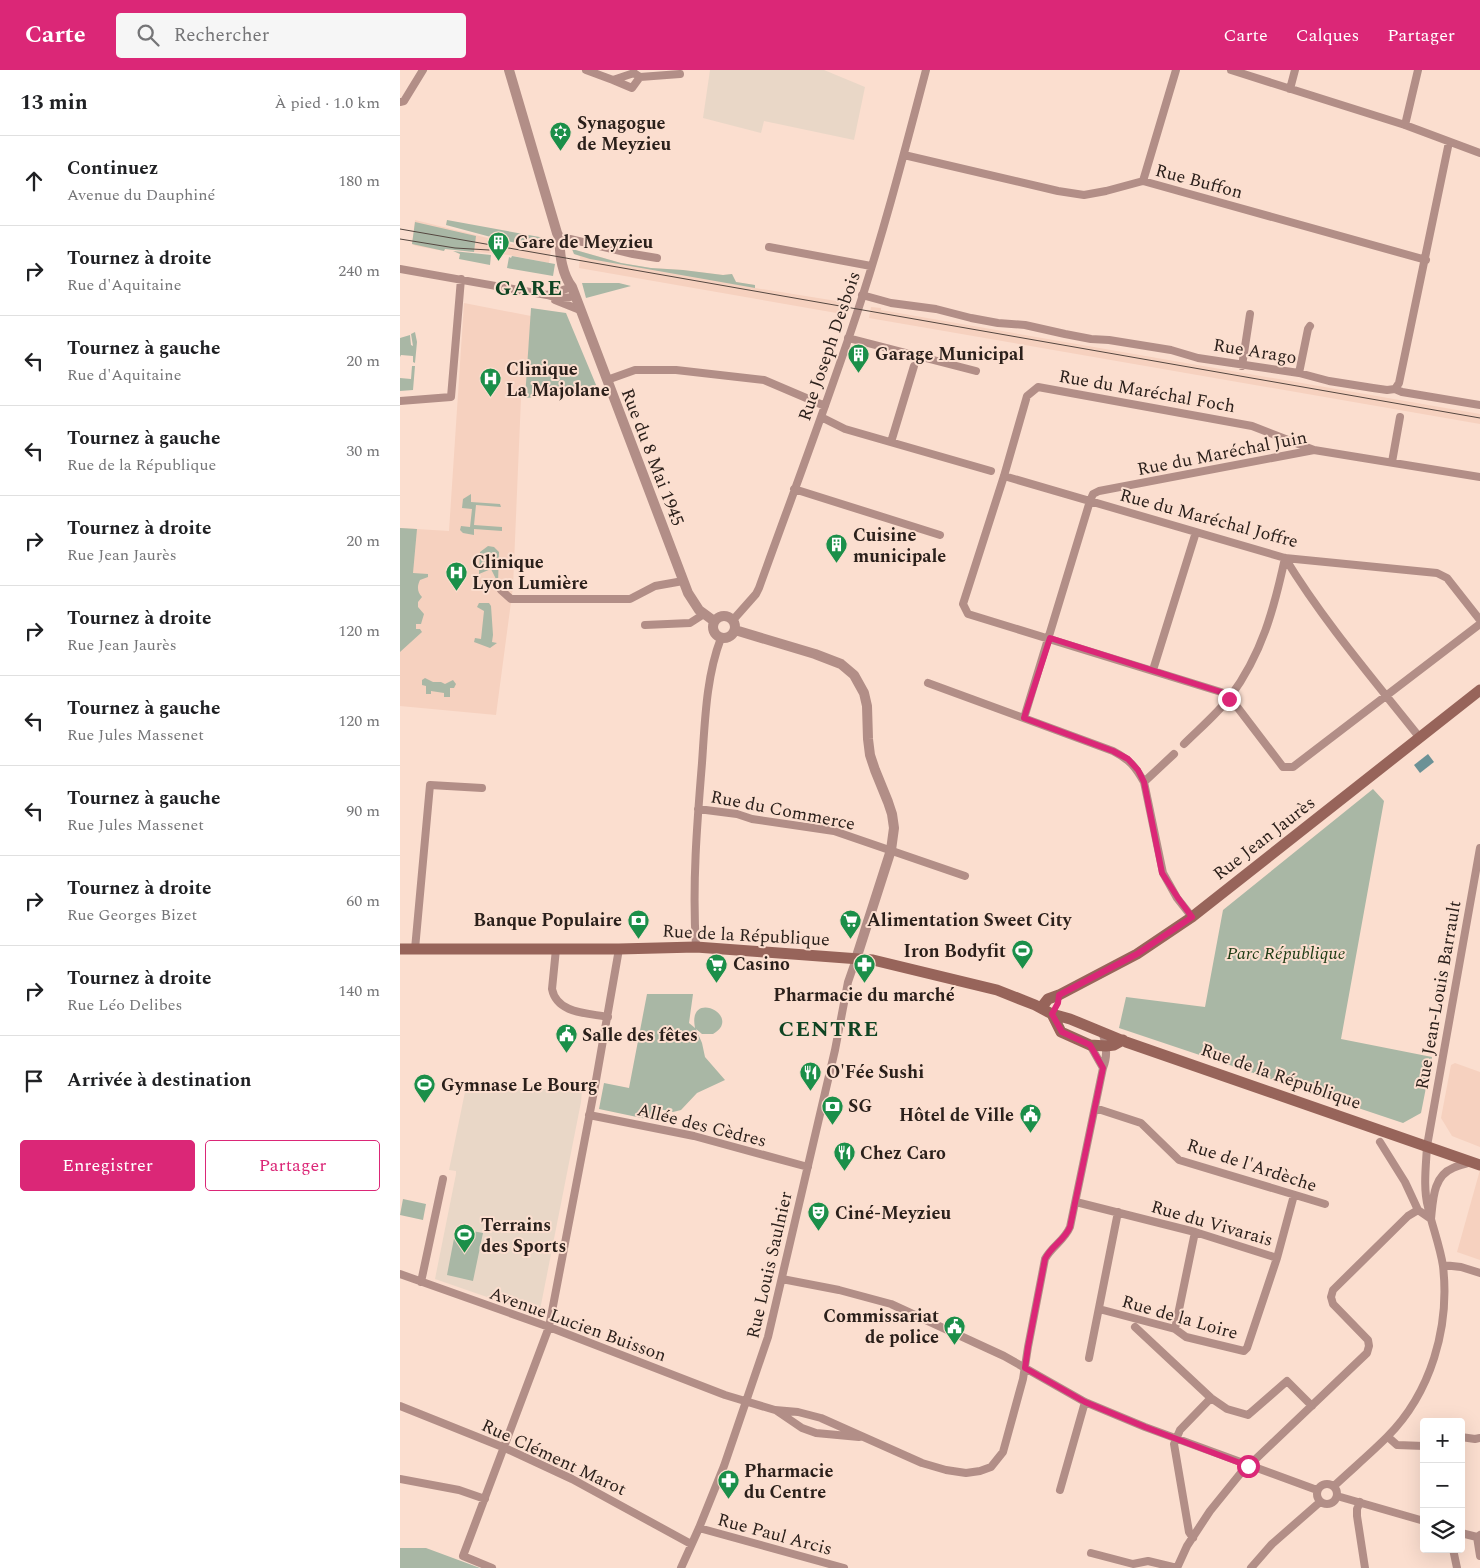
<!DOCTYPE html>
<html lang="fr">
<meta charset="utf-8">
<style>
body{margin:0;font-family:Spectral,serif;background:#f6f6f6;color:#202124}
.controls{position:absolute;right:15px;bottom:15px;display:grid;overflow:hidden;border-radius:5px;box-shadow:0 5px 20px #0002}
.controls button{width:45px;height:45px;display:grid;place-items:center;padding:0;border:0;border-bottom:1px solid #e0e0e0;background:#fff;color:#202124;font:25px sans-serif}
.stop{position:absolute;width:15px;height:15px;margin:-11px;border:4px solid #db2777;border-radius:50%;background:#fff}
.stop.end{background:#db2777;border-color:#fff;box-shadow:0 1px 5px #0008}
.list{margin:0;padding:0;list-style:none}
h2{display:flex;justify-content:space-between;align-items:center;height:65px;margin:0;padding:0 20px;font-size:21px}
h2 small{font-size:16px;font-weight:400;color:#757577}
.list li{display:grid;grid-template-columns:32px 1fr auto;gap:15px;align-items:center;box-sizing:border-box;height:90px;padding:0 20px;border-top:1px solid #e0e0e0}
.list b{display:block;font-size:19px;white-space:nowrap}
.list p{margin:0;font-size:16px;white-space:nowrap;color:#757577}
.list em{font-size:16px;font-style:normal;color:#757577}
.actions{display:flex;gap:10px;padding:15px 20px}
.actions a{flex:1;padding:11px 0;border:1px solid #db2777;border-radius:5px;text-align:center;font-size:18px;color:#db2777}
.actions .main{background:#db2777;color:#fff}
.icon{flex:none;width:28px;height:28px;fill:none;stroke:currentColor;stroke-width:2;stroke-linecap:round;stroke-linejoin:round}
.map{position:relative;flex:none;width:1080px;height:1498px;overflow:hidden}
header{display:flex;align-items:center;gap:30px;box-sizing:border-box;height:70px;padding:0 25px;background:#db2777;color:#fff}
header strong{font-size:24px}
nav{display:flex;gap:28px;margin-inline-start:auto;font-size:18px}
.search{width:350px;height:45px;background:#f6f6f6;display:flex;align-items:center;gap:12px;box-sizing:border-box;padding:0 18px;border-radius:5px;color:#757577;font-size:19px}
main{display:flex}
aside{flex:1;background:#fff}
.map>svg:first-child{display:block}
</style>
<header>
<strong>Carte</strong>
<div class="search"><svg class="icon" aria-label="search" viewBox="0 0 24 24"><circle cx="10" cy="10" r="6"/><path d="M15 15l6 6"/></svg>Rechercher</div>
<nav><a>Carte</a><a>Calques</a><a>Partager</a></nav>
</header>
<main>
<aside>
<h2>13 min<small>À pied · 1.0 km</small></h2>
<ul class="list">
<li><svg class="icon" aria-label="ahead" viewBox="0 0 24 24"><path d="M12 20V5M6 11l6-6 6 6"/></svg><div><b>Continuez</b><p>Avenue du Dauphiné</p></div><em>180 m</em></li>
<li><svg class="icon" aria-label="right" viewBox="0 0 24 24"><path d="M7 20v-9h11M14 6l5 5-5 5"/></svg><div><b>Tournez à droite</b><p>Rue d'Aquitaine</p></div><em>240 m</em></li>
<li><svg class="icon" aria-label="left" viewBox="0 0 24 24"><path d="M17 20v-9H6M10 6l-5 5 5 5"/></svg><div><b>Tournez à gauche</b><p>Rue d'Aquitaine</p></div><em>20 m</em></li>
<li><svg class="icon" aria-label="left" viewBox="0 0 24 24"><path d="M17 20v-9H6M10 6l-5 5 5 5"/></svg><div><b>Tournez à gauche</b><p>Rue de la République</p></div><em>30 m</em></li>
<li><svg class="icon" aria-label="right" viewBox="0 0 24 24"><path d="M7 20v-9h11M14 6l5 5-5 5"/></svg><div><b>Tournez à droite</b><p>Rue Jean Jaurès</p></div><em>20 m</em></li>
<li><svg class="icon" aria-label="right" viewBox="0 0 24 24"><path d="M7 20v-9h11M14 6l5 5-5 5"/></svg><div><b>Tournez à droite</b><p>Rue Jean Jaurès</p></div><em>120 m</em></li>
<li><svg class="icon" aria-label="left" viewBox="0 0 24 24"><path d="M17 20v-9H6M10 6l-5 5 5 5"/></svg><div><b>Tournez à gauche</b><p>Rue Jules Massenet</p></div><em>120 m</em></li>
<li><svg class="icon" aria-label="left" viewBox="0 0 24 24"><path d="M17 20v-9H6M10 6l-5 5 5 5"/></svg><div><b>Tournez à gauche</b><p>Rue Jules Massenet</p></div><em>90 m</em></li>
<li><svg class="icon" aria-label="right" viewBox="0 0 24 24"><path d="M7 20v-9h11M14 6l5 5-5 5"/></svg><div><b>Tournez à droite</b><p>Rue Georges Bizet</p></div><em>60 m</em></li>
<li><svg class="icon" aria-label="right" viewBox="0 0 24 24"><path d="M7 20v-9h11M14 6l5 5-5 5"/></svg><div><b>Tournez à droite</b><p>Rue Léo Delibes</p></div><em>140 m</em></li>
<li><svg class="icon" aria-label="arrive" viewBox="0 0 24 24"><path d="M6 21V4h12l-3 4 3 4H6"/></svg><div><b>Arrivée à destination</b></div></li>
</ul>
<div class="actions"><a class="main">Enregistrer</a><a>Partager</a></div>
</aside>
<div class="map">
<svg width="1080" height="1498" viewBox="0 0 1080 1498">
<rect width="100%" height="100%" fill="#fbdecf"/>
<path fill="#f6d1bf" d="M15,150L124,177L151,180L149,193L109,185L45,179L44,181L16,176L12,174Z
M172,179L221,193L251,198L283,200L323,205L332,204L336,212L355,215V218L449,233L448,245L179,198L180,186L174,184Z
M64,233L131,246L125,328H121L113,517L96,645L0,636V458L49,461Z
M471,237L481,238V240L1080,344V354L469,248Z
M1055,993L1080,1002V1077L1052,1066L1041,1048L1051,995Z
M1080,1100V1190L1057,1182Z"/>
<path fill="#e9d7c7" d="M310,0H424L465,17L454,70L364,51L361,63L303,48Z
M66,1017L182,1020L181,1032L139,1245L35,1209L56,1104V1101L49,1100Z"/>
<path fill="#a9b7a5" d="M47,150L145,168L150,172L151,180L102,170L46,155Z
M15,152L76,166L74,182L45,179L44,181L12,174Z
M172,179L221,193L251,198L283,200L323,205L332,204L336,212L355,215V218L190,189L174,184Z
M53,181L91,185L90,195L59,189L60,184Z
M112,186L155,194L153,206L107,198L109,187L111,188Z
M182,213H219L231,216L186,228Z
M131,238L166,243L199,322L125,328Z
M15,262L17,272L15,293L13,292V286L1,285L0,287V268L10,265L11,275L13,276L11,264Z
M12,296H15L13,320L0,321V308L11,309Z
M71,424V432L100,434L101,437L76,435L74,455L102,457V461L74,459V465L63,463L60,460L61,456L70,457L72,439L62,438L63,429Z
M0,458L17,459L13,503L28,504V507L20,510C17,516 17,522 22,527L18,532V537L24,544L21,554H16V559H20L22,562L0,582Z
M88,476L94,477L99,482L98,513L91,499L79,504L80,482Z
M79,533H89L91,536L93,565L92,572L97,573L90,578L74,572L75,568L81,569L84,541L77,537Z
M25,608L33,612H41L45,614L53,610L56,614L54,618H50V627H44V623L31,621V624H26V616L22,615V610Z
M973,719L984,731L941,969L1032,987L1021,1043L1003,1053L719,958L726,927L805,937L823,840Z
M247,924H293L289,953L295,958C287,918 344,946 313,964H302L296,959L302,973L305,987L325,1010L297,1023L281,1040L273,1042L255,1038L257,1047L256,1051L199,1039L204,1013L229,1018Z
M3,1129L26,1134L23,1150L0,1145Z
M56,1158L83,1163L73,1211L47,1205Z
M0,1478H26L80,1498H0Z"/>
<path fill="#6b9196" d="M1028,684L1034,692L1020,703L1014,695Z"/>
<g fill="none" stroke-linecap="round" stroke-linejoin="round">
<path stroke="#b28e87" stroke-width="8" d="M186,0L213,10L234,3L240,7L280,4
M831,0L1005,55L1080,83
M213,10L232,18L240,7
M890,19L895,0
M0,32L4,31L23,0
M1005,55L1018,0
M504,85L658,121L684,125L706,121L743,111L1026,190
M743,111L776,0
M160,170L170,169L233,184L257,188
M369,177L471,196
M0,199L147,225C158,228 164,229 175,226
M147,225L172,217
M462,225L491,233L536,239L571,248L598,253L625,255L665,264L691,269L709,270L771,280L798,288L899,303L929,311L973,318L987,320L995,319L999,313L1049,72
M155,230L180,240
M448,268L576,301
M842,296L850,244
M899,303L908,259L910,256
M207,310L235,300H276L364,310L425,336
M995,319L1002,322L1080,335
M0,331L51,327L61,209
M421,347L445,359L591,401
M491,372L514,296
M914,380L852,356L638,317L627,326L604,406L563,534L568,544L821,622L838,638L883,697H893L1080,554
M992,392L1000,347
M604,406L885,488L1037,503L1047,508L1080,550
M394,419L540,465
M885,488C924,552 974,610 1020,668
M101,520L111,529H230L255,516L283,511
M333,550L356,524L359,518C390,432 422,347 451,261C480,176 503,88 526,0
M245,555L290,553L304,544
M753,600L796,462
M528,613L713,681C730,690 735,696 744,712L763,803L777,828L792,847
M624,648L690,431L693,424L699,421L914,380L1080,407
M784,674C799,659 817,644 830,627C862,584 874,539 885,488
M744,712L774,684
M298,739L337,744L352,749L434,761L565,806
M296,877C292,815 297,754 302,693C305,651 306,607 321,568
M15,879L30,715L82,718
M156,879L152,919C157,944 188,943 208,947
M690,975L703,998
M695,1038L741,1053L779,1090L925,1134
M189,1045L294,1066L408,1097
M980,1072L1005,1112L1018,1140L1031,1149C1033,1130 1033,1106 1053,1098C1059,1095 1066,1094 1072,1092
M676,1132L795,1162L877,1188L894,1125
M1043,1195L1061,1197L1080,1203
M0,1204L149,1257L325,1325L375,1340L398,1342L421,1348L522,1393L546,1400L566,1403L580,1401L591,1397L603,1382L623,1309L628,1277L645,1189C652,1176 664,1171 670,1157L703,998C708,986 707,975 702,962
M382,1209L439,1220L491,1234L604,1286L685,1332L745,1357L917,1420
M21,1212L43,1109
M699,1239L775,1259L786,1267L844,1281L847,1278L877,1188
M735,1257L811,1328L827,1339L848,1345L887,1311L912,1336
M775,1259L795,1162
M689,1288L718,1142
M0,1336L105,1378L172,1409L291,1474
M377,1341L402,1358L416,1363L459,1367
M988,1367L997,1375L1024,1376
M1061,1367L1075,1369L1080,1368
M0,1409L59,1420L85,1429
M917 1424a10 10 0 1 1 20 0a10 10 0 1 1-20 0Z
M934,1416C951,1400 970,1384 987,1367C1031,1323 1050,1257 1043,1196C1040,1176 1032,1156 1028,1137C1023,1118 1026,1096 1027,1076L1080,778
M660,1420L685,1332
M937,1426L1024,1451
M960,1432L957,1439V1446L965,1498
M299,1458L444,1498
M1061,1463L1077,1467L1080,1465
M1077,1467L1080,1486
M793,1468L789,1462L774,1374L780,1360L811,1328
M1053,1479L1057,1498
M691,1483L733,1494L748,1491L777,1498
M92,1498L63,1486L149,1257L195,1016L219,879
M281,1498L299,1458L324,1396L368,1267L435,980L448,912L456,889
M777,1498L787,1476L810,1441L840,1404L967,1283L969,1276L968,1270L933,1234L931,1227L933,1220L1008,1146L1018,1140
M851,1498L872,1474L920,1432"/>
<path stroke="#b28e87" stroke-width="10" d="M109,0L157,163L163,175
M160,170C159,185 163,206 172,217L288,523L299,540L314,551
M313 557a11 11 0 1 1 22 0a11 11 0 1 1-22 0Z
M335,560L415,584L441,594L454,605L464,623L467,636L468,669L470,685L475,700L488,732L492,744L494,758L491,780L456,889"/>
<path stroke="#97645a" stroke-width="11" d="M0,879H219L296,877L473,890L597,920L635,935L652,944L670,949L726,972L1080,1095
M641,938L648,929L659,925L737,884L792,847L1080,620
M652,944L661,962L690,975L706,976L714,975L723,970"/>
<path stroke="#554740" stroke-width="1" d="M0,159L1080,348
M0,169L55,178L89,180"/>
</g>
<g fill="none" stroke-linecap="round" stroke-linejoin="round">
<path stroke="#db2777" stroke-width="6" d="M829,629L821,622L650,568L624,648L713,681L728,689L738,700L744,712L762,803L778,828L792,847L737,884L659,925L658,933L652,944L662,962L690,975L703,998L670,1157C664,1171 652,1175 645,1189L628,1277L625,1298L685,1332L745,1357L848,1396"/>
</g>
<defs>
<symbol id="synagogue-pin" viewBox="-11 -11 22 30"><path d="M0 17L-7.5 6A9.5 9.5 0 1 1 7.5 6Z" fill="#1b8f49" stroke="#fbdecf"/><path d="M0-6.5L5.6 3.2H-5.6ZM0 6.5L5.6-3.2H-5.6Z" fill="#fff"/></symbol>
<symbol id="building-pin" viewBox="-11 -11 22 30"><path d="M0 17L-7.5 6A9.5 9.5 0 1 1 7.5 6Z" fill="#1b8f49" stroke="#fbdecf"/><path d="M-4-6H4V6H1V3H-1V6H-4ZM-2.5-4.3h1.7v1.8h-1.7ZM.8-4.3h1.7v1.8H.8ZM-2.5-1h1.7V.8h-1.7ZM.8-1h1.7V.8H.8Z" fill="#fff"/></symbol>
<symbol id="hospital-pin" viewBox="-11 -11 22 30"><path d="M0 17L-7.5 6A9.5 9.5 0 1 1 7.5 6Z" fill="#1b8f49" stroke="#fbdecf"/><path d="M-5-5h3v3.5h4V-5h3V5h-3V1.5h-4V5h-3Z" fill="#fff"/></symbol>
<symbol id="bank-pin" viewBox="-11 -11 22 30"><path d="M0 17L-7.5 6A9.5 9.5 0 1 1 7.5 6Z" fill="#1b8f49" stroke="#fbdecf"/><path d="M-6-4H6V4H-6ZM0-2.3a2.3 2.3 0 1 0 0 4.6a2.3 2.3 0 1 0 0-4.6Z" fill="#fff"/></symbol>
<symbol id="supermarket-pin" viewBox="-11 -11 22 30"><path d="M0 17L-7.5 6A9.5 9.5 0 1 1 7.5 6Z" fill="#1b8f49" stroke="#fbdecf"/><path d="M-6-5.5h2.5l.6 2H6L4.5 2H-2.5L-4.4-4H-6ZM-1.5 3.2a1.3 1.3 0 1 0 .1 0ZM3 3.2a1.3 1.3 0 1 0 .1 0Z" fill="#fff"/></symbol>
<symbol id="stadium-pin" viewBox="-11 -11 22 30"><path d="M0 17L-7.5 6A9.5 9.5 0 1 1 7.5 6Z" fill="#1b8f49" stroke="#fbdecf"/><path d="M0-5a6.5 5 0 1 0 0 10a6.5 5 0 1 0 0-10ZM-3.5-1.8h7v3.6h-7Z" fill="#fff"/></symbol>
<symbol id="pharmacy-pin" viewBox="-11 -11 22 30"><path d="M0 17L-7.5 6A9.5 9.5 0 1 1 7.5 6Z" fill="#1b8f49" stroke="#fbdecf"/><path d="M-2-6h4v4h4v4h-4v4h-4v-4h-4v-4h4Z" fill="#fff"/></symbol>
<symbol id="civic-pin" viewBox="-11 -11 22 30"><path d="M0 17L-7.5 6A9.5 9.5 0 1 1 7.5 6Z" fill="#1b8f49" stroke="#fbdecf"/><path d="M-.6-6.5H3V-4.5H.6V-3L4-1V1h2V6H-6V1h2V-1L-.6-3ZM-1.2 2.5V6h2.4V2.5Z" fill="#fff"/></symbol>
<symbol id="restaurant-pin" viewBox="-11 -11 22 30"><path d="M0 17L-7.5 6A9.5 9.5 0 1 1 7.5 6Z" fill="#1b8f49" stroke="#fbdecf"/><path d="M-5-6h1v4h1v-4h1v4h1v-4h1v5L-1.5 .5V6h-2V.5L-5-1ZM5-6V6H3V1.5H1.5Q1.5-4 5-6Z" fill="#fff"/></symbol>
<symbol id="theatre-pin" viewBox="-11 -11 22 30"><path d="M0 17L-7.5 6A9.5 9.5 0 1 1 7.5 6Z" fill="#1b8f49" stroke="#fbdecf"/><path d="M-5-5.5Q0-4 5-5.5V0Q5 5 0 6Q-5 5-5 0ZM-3.3-2.5H-1v1.5H-3.3ZM1-2.5H3.3v1.5H1ZM-2.8 1Q0 5.5 2.8 1Z" fill="#fff"/></symbol>
</defs>
<g fill-rule="evenodd">
<use href="#synagogue-pin" x="148" y="50" width="25" height="34"/>
<use href="#building-pin" x="86" y="160" width="25" height="34"/>
<use href="#building-pin" x="446" y="272" width="25" height="34"/>
<use href="#hospital-pin" x="78" y="296" width="25" height="34"/>
<use href="#building-pin" x="424" y="462" width="25" height="34"/>
<use href="#hospital-pin" x="44" y="490" width="25" height="34"/>
<use href="#bank-pin" x="226" y="838" width="25" height="34"/>
<use href="#supermarket-pin" x="438" y="838" width="25" height="34"/>
<use href="#stadium-pin" x="610" y="868" width="25" height="34"/>
<use href="#supermarket-pin" x="304" y="882" width="25" height="34"/>
<use href="#pharmacy-pin" x="452" y="882" width="25" height="34"/>
<use href="#civic-pin" x="154" y="952" width="25" height="34"/>
<use href="#restaurant-pin" x="398" y="990" width="25" height="34"/>
<use href="#stadium-pin" x="12" y="1002" width="25" height="34"/>
<use href="#bank-pin" x="420" y="1024" width="25" height="34"/>
<use href="#civic-pin" x="618" y="1032" width="25" height="34"/>
<use href="#restaurant-pin" x="432" y="1070" width="25" height="34"/>
<use href="#theatre-pin" x="406" y="1130" width="25" height="34"/>
<use href="#stadium-pin" x="52" y="1152" width="25" height="34"/>
<use href="#civic-pin" x="542" y="1244" width="25" height="34"/>
<use href="#pharmacy-pin" x="316" y="1398" width="25" height="34"/>
</g>
<g text-anchor="middle" stroke-width="4" stroke-linejoin="round" paint-order="stroke">
<g font-size="18" font-weight="bold" fill="#2b201b" stroke="#fbdecf" text-anchor="start">
<text x="177" y="59">Synagogue<tspan x="177" dy="21">de Meyzieu</tspan></text>
<text x="115" y="178">Gare de Meyzieu</text>
<text x="475" y="290">Garage Municipal</text>
<text x="106" y="305">Clinique<tspan x="106" dy="21">La Majolane</tspan></text>
<text x="453" y="471">Cuisine<tspan x="453" dy="21">municipale</tspan></text>
<text x="72" y="498">Clinique<tspan x="72" dy="21">Lyon Lumière</tspan></text>
<text x="222" y="856" text-anchor="end">Banque Populaire</text>
<text x="467" y="856">Alimentation Sweet City</text>
<text x="606" y="887" text-anchor="end">Iron Bodyfit</text>
<text x="333" y="900">Casino</text>
<text x="464" y="931" text-anchor="middle">Pharmacie du marché</text>
<text x="182" y="971">Salle des fêtes</text>
<text x="426" y="1008">O'Fée Sushi</text>
<text x="41" y="1021">Gymnase Le Bourg</text>
<text x="448" y="1042">SG</text>
<text x="614" y="1051" text-anchor="end">Hôtel de Ville</text>
<text x="460" y="1089">Chez Caro</text>
<text x="435" y="1149">Ciné-Meyzieu</text>
<text x="81" y="1161">Terrains<tspan x="81" dy="21">des Sports</tspan></text>
<text x="539" y="1252" text-anchor="end">Commissariat<tspan x="539" dy="21">de police</tspan></text>
<text x="344" y="1407">Pharmacie<tspan x="344" dy="21">du Centre</tspan></text>
</g>
<g font-size="18" fill="#2b201b" stroke="#fbdecf">
<text transform="translate(799 111) rotate(15)" y="6">Rue Buffon</text>
<text transform="translate(429 276) rotate(-71)" y="6">Rue Joseph Desbois</text>
<text transform="translate(855 281) rotate(9)" y="6">Rue Arago</text>
<text transform="translate(747 321) rotate(10)" y="6">Rue du Maréchal Foch</text>
<text transform="translate(822 383) rotate(-11)" y="6">Rue du Maréchal Juin</text>
<text transform="translate(253 387) rotate(69)" y="6">Rue du 8 Mai 1945</text>
<text transform="translate(809 448) rotate(15)" y="6">Rue du Maréchal Joffre</text>
<text transform="translate(383 740) rotate(11)" y="6">Rue du Commerce</text>
<text transform="translate(864 768) rotate(-38)" y="6">Rue Jean Jaurès</text>
<text transform="translate(346 865) rotate(3)" y="6">Rue de la République</text>
<text transform="translate(1038 925) rotate(-80)" y="6">Rue Jean-Louis Barrault</text>
<text transform="translate(881 1006) rotate(19)" y="6">Rue de la République</text>
<text transform="translate(302 1055) rotate(14)" y="6">Allée des Cèdres</text>
<text transform="translate(852 1095) rotate(18)" y="6">Rue de l'Ardèche</text>
<text transform="translate(812 1153) rotate(16)" y="6">Rue du Vivarais</text>
<text transform="translate(369 1195) rotate(-77)" y="6">Rue Louis Saulnier</text>
<text transform="translate(780 1247) rotate(16)" y="6">Rue de la Loire</text>
<text transform="translate(178 1254) rotate(20)" y="6">Avenue Lucien Buisson</text>
<text transform="translate(154 1387) rotate(25)" y="6">Rue Clément Marot</text>
<text transform="translate(375 1464) rotate(15)" y="6">Rue Paul Arcis</text>
</g>
<g font-size="18" font-style="italic" fill="#1e3b14" stroke="#fbdecf">
<text x="886" y="889">Parc République</text>
</g>
<g font-size="22" font-weight="bold" letter-spacing="1" fill="#0f4422" stroke="#fbdecf">
<text x="129" y="225">GARE</text>
<text x="429" y="966">CENTRE</text>
</g>
</g>
</svg>
<div class="controls">
<button>+</button>
<button>−</button>
<button><svg class="icon" aria-label="layers" viewBox="0 0 24 24"><path d="M12 4l9 5-9 5-9-5zM3 14l9 5 9-5"/></svg></button>
</div>
<div class="stop" style="left:848px;top:1396px"></div>
<div class="stop end" style="left:829px;top:629px"></div>
</div>
</main>
